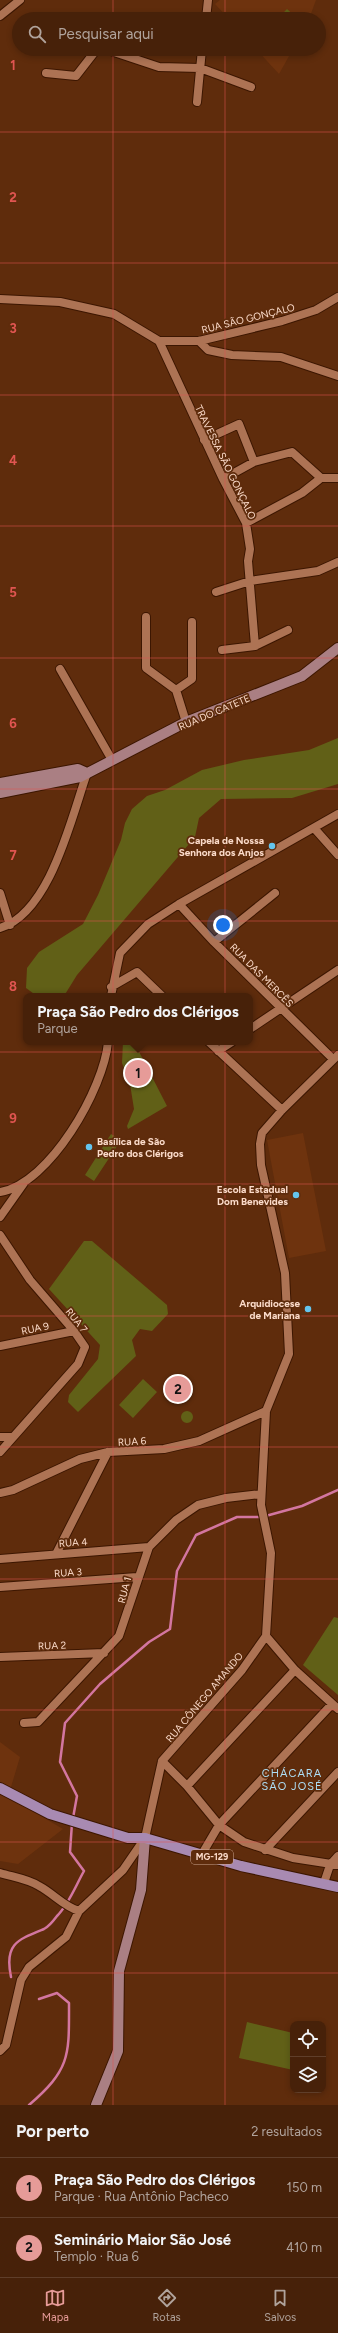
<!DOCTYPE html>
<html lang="pt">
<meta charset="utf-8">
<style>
body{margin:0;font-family:Figtree,sans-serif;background:#4e2912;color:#f1f3f6}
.controls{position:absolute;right:12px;bottom:12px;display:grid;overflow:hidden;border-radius:8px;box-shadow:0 2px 6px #0003}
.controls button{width:36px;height:36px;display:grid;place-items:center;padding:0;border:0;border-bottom:1px solid #5f3e2a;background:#472109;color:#f1f3f6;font:20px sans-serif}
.you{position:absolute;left:223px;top:925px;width:14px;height:14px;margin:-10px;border:3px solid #fff;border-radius:50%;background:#1a73e8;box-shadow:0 0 0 6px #1a73e833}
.badge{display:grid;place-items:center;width:26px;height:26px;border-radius:50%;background:#e69b98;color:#111;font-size:13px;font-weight:700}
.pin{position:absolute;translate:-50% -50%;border:2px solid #fff;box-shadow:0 1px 4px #0006}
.popup{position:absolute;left:23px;top:993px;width:230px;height:52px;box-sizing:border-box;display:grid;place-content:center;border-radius:8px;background:#472109;filter:drop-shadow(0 1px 3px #0005);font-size:13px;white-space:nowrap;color:#b0a39c}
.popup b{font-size:15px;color:#f1f3f6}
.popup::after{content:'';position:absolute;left:50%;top:100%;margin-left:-8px;border:8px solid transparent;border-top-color:#472109}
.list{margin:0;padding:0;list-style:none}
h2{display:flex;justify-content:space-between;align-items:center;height:52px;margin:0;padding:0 16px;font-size:17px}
h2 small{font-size:13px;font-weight:400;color:#b0a39c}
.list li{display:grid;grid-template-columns:26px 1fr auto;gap:12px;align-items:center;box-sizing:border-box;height:60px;padding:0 16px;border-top:1px solid #5f3e2a}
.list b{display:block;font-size:15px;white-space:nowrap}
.list p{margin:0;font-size:13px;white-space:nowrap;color:#b0a39c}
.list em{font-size:13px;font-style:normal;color:#b0a39c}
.icon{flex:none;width:22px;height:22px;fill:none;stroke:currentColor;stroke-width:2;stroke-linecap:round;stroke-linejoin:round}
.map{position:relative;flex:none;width:338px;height:2105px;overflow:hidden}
.search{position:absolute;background:#472109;box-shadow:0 2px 6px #0003;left:12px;right:12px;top:12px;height:44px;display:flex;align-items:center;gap:10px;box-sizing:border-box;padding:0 14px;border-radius:22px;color:#b0a39c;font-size:15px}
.sheet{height:172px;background:#472109}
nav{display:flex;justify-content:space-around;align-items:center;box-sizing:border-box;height:56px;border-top:1px solid #5f3e2a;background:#472109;font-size:11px;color:#b0a39c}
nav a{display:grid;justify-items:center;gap:2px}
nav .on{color:#e69b98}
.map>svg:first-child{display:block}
</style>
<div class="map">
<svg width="338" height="2105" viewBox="0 0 338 2105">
<rect width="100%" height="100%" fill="#5f2c0c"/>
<path fill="#6e330e" d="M220,0H316L309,19H229L215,4Z
M256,49H293L279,74Z
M303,1133L326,1251L289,1258L267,1140Z
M0,1742L20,1757L8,1797L63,1829L18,1864L0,1861Z"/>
<path fill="#616017" d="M287,9L298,19H277Z
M338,738V784L292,798L221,799L199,818L195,837L77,975L64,996H37L26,988L27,968L39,952L83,924L98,895L121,840L125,823L132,809L147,796L165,790L202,770L244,760L309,750Z
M123,1042H134L167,1106L128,1129L127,1126L134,1109L130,1084L122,1063Z
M111,1134L121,1140L94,1181L85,1175Z
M84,1241H92L167,1305L168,1314L152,1331L140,1329L132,1340L136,1356L78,1412L68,1402L69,1395L98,1359L100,1345L49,1289Z
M143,1379L157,1392L133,1418L119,1405Z
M181 1417a6 6 0 1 1 12 0a6 6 0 1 1-12 0Z
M334,1617L338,1618V1695L303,1665Z
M247,2022L293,2033V2070L239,2058Z"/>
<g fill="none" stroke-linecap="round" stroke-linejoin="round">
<path stroke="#d376a0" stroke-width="2.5" d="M73,1818L77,1796L60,1762L65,1723L100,1684L149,1642L170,1629L177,1571L196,1535L237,1517H262L302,1506L338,1490
M11,1977C4,1944 17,1940 44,1929C48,1927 54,1920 57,1916C69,1904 76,1885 84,1871L70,1852L72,1823
M29,2105C71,2069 69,2055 69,2003L57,1993L39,1999"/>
<defs>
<path id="street" d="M0,16L20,0
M206,19L208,0
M105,49L159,67L200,68L251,87
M46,73L76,76L97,49
M197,102L202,49
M0,299L60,302L114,314L159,341
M159,341L223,479L246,523L250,549L248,561L255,646
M159,341H199L282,321L316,310L338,297
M199,341L208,350L232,355L281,357L338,376
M204,440L239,424L254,462L292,452L321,478
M223,479L254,462
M246,523L302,493L321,478H338
M216,592L250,581L318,571L338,562
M146,617V668L176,690
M222,650L255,646L288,630
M60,669L112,760
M186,722L176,690L192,679V622
M314,828L338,855
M0,893L10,925
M179,904L214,942L333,1059
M0,928C50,913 71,819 87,773
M214,942L275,893
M111,987L137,972L162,996
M111,996L120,953L148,924L179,904L338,814
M250,1029L338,970
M209,1042L282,1110
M218,1051L232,1042
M0,1192C50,1184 104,1088 108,1042
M0,1217L24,1183
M0,1235L30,1280L74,1331L85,1347L78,1364L0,1452
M0,1346L74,1331
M0,1437H12
M0,1493L13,1490L80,1459L108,1452L164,1449L199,1441L266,1411
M56,1554L108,1452
M0,1559L149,1547
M0,1587L137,1577
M266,1636L295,1670L338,1709
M0,1657L104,1653
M24,1723L38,1722L119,1636L149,1547L176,1520L198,1505L226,1498L261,1494
M162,1761L187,1786L219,1825L244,1842L293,1858L338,1865
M187,1786L295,1670
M265,1850L338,1772
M202,1854L219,1825L332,1704
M0,1873C13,1877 28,1879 39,1886C54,1894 63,1906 79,1911
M324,1883L330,1865L338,1856
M0,2051L6,2045L21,1980L29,1967L66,1937L79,1911L123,1870L145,1838L162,1761L242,1670L266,1636L271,1553L261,1505L266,1411L289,1354L285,1273L261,1165L260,1144L262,1133L282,1110L338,1055"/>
<path id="secondary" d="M0,783L78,769L87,773
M0,793L80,777L186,722L302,676L338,648
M96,2105L118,2051L119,1971L141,1890L145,1838"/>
<path id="primary" d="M0,1788L50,1814L128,1838H145L241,1866L338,1887"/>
</defs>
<use href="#street" stroke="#3c1601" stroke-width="10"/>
<use href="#secondary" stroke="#3c1601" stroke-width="12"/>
<use href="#primary" stroke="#3c1601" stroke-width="12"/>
<use href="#street" stroke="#ad7354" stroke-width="8"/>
<use href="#secondary" stroke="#aa7f83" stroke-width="10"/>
<use href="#primary" stroke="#a88ab2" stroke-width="10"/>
</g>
<path fill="none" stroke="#e05551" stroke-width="1" stroke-opacity="0.55" d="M113,0V19M225,0V19M113,49V2105M225,49V2105M0,132H338M0,263H338M0,395H338M0,526H338M0,658H338M0,789H338M0,921H338M0,1052H338M0,1184H338M0,1316H338M0,1447H338M0,1579H338M0,1710H338M0,1842H338M0,1973H338"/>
<g fill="#64c5ee" stroke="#5f2c0c" stroke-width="1.5">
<circle cx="272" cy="846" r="4"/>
<circle cx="89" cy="1147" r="4"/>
<circle cx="296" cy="1195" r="4"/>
<circle cx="308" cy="1309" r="4"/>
</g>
<g text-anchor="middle" stroke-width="3.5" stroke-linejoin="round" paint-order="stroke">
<rect fill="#5f2c0c" stroke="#cda792" stroke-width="1" x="191" y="1850" width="42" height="14" rx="3"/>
<g font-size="9" font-weight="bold" fill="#fcdccb">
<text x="212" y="1860">MG-129</text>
</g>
<g font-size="10" fill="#fcdccb" stroke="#5f2c0c">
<text transform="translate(248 318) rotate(-14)" y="4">RUA SÃO GONÇALO</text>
<text transform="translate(226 462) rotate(64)" y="4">TRAVESSA SÃO GONÇALO</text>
<text transform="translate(214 712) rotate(-23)" y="4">RUA DO CATETE</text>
<text transform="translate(262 975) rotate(45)" y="4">RUA DAS MERCÊS</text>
<text transform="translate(77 1320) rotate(51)" y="4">RUA 7</text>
<text transform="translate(35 1328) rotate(-12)" y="4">RUA 9</text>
<text transform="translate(132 1441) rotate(-3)" y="4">RUA 6</text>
<text transform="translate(73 1542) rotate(-4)" y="4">RUA 4</text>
<text transform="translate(68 1572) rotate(-4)" y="4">RUA 3</text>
<text transform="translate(124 1590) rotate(-75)" y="4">RUA 1</text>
<text transform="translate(52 1645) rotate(-2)" y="4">RUA 2</text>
<text transform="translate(204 1697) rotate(-50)" y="4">RUA CÔNEGO AMANDO</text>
</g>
<g font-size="10" font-weight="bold" fill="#fcdccb" stroke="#5f2c0c" text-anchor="end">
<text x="264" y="844">Capela de Nossa<tspan x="264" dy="12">Senhora dos Anjos</tspan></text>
<text x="97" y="1145" text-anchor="start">Basílica de São<tspan x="97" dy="12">Pedro dos Clérigos</tspan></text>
<text x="288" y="1193">Escola Estadual<tspan x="288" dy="12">Dom Benevides</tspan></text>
<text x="300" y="1307">Arquidiocese<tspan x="300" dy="12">de Mariana</tspan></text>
</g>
<g font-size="11" letter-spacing="1" fill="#addef5" stroke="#5f2c0c">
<text x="292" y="1777">CHÁCARA<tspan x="292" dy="13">SÃO JOSÉ</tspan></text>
</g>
</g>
<g font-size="13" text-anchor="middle" font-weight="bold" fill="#e05551" stroke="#5f2c0c" stroke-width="3.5" stroke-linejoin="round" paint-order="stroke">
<text x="13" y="70">1</text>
<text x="13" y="202">2</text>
<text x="13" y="333">3</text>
<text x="13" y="465">4</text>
<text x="13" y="597">5</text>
<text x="13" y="728">6</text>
<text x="13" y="860">7</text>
<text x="13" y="991">8</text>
<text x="13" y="1123">9</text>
</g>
</svg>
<div class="controls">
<button><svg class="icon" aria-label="locate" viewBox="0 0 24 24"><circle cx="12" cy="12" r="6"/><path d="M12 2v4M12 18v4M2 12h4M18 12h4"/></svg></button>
<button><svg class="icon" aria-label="layers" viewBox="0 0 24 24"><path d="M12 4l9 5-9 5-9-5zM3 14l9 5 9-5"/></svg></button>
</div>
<div class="you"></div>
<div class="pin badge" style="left:138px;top:1073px">1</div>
<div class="popup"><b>Praça São Pedro dos Clérigos</b>Parque</div>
<div class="pin badge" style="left:178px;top:1389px">2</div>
<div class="search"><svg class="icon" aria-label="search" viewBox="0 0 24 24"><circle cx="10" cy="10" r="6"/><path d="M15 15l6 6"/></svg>Pesquisar aqui</div>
</div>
<section class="sheet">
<h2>Por perto<small>2 resultados</small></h2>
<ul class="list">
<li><span class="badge">1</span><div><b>Praça São Pedro dos Clérigos</b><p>Parque · Rua Antônio Pacheco</p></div><em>150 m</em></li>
<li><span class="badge">2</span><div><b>Seminário Maior São José</b><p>Templo · Rua 6</p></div><em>410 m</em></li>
</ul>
</section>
<nav>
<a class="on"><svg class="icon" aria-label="map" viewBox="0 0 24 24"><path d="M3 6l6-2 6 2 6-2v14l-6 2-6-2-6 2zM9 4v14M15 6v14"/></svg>Mapa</a>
<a><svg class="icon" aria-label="directions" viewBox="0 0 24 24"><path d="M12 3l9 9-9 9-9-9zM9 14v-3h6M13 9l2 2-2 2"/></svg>Rotas</a>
<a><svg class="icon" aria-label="saved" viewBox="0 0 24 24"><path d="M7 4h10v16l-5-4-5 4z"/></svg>Salvos</a>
</nav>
